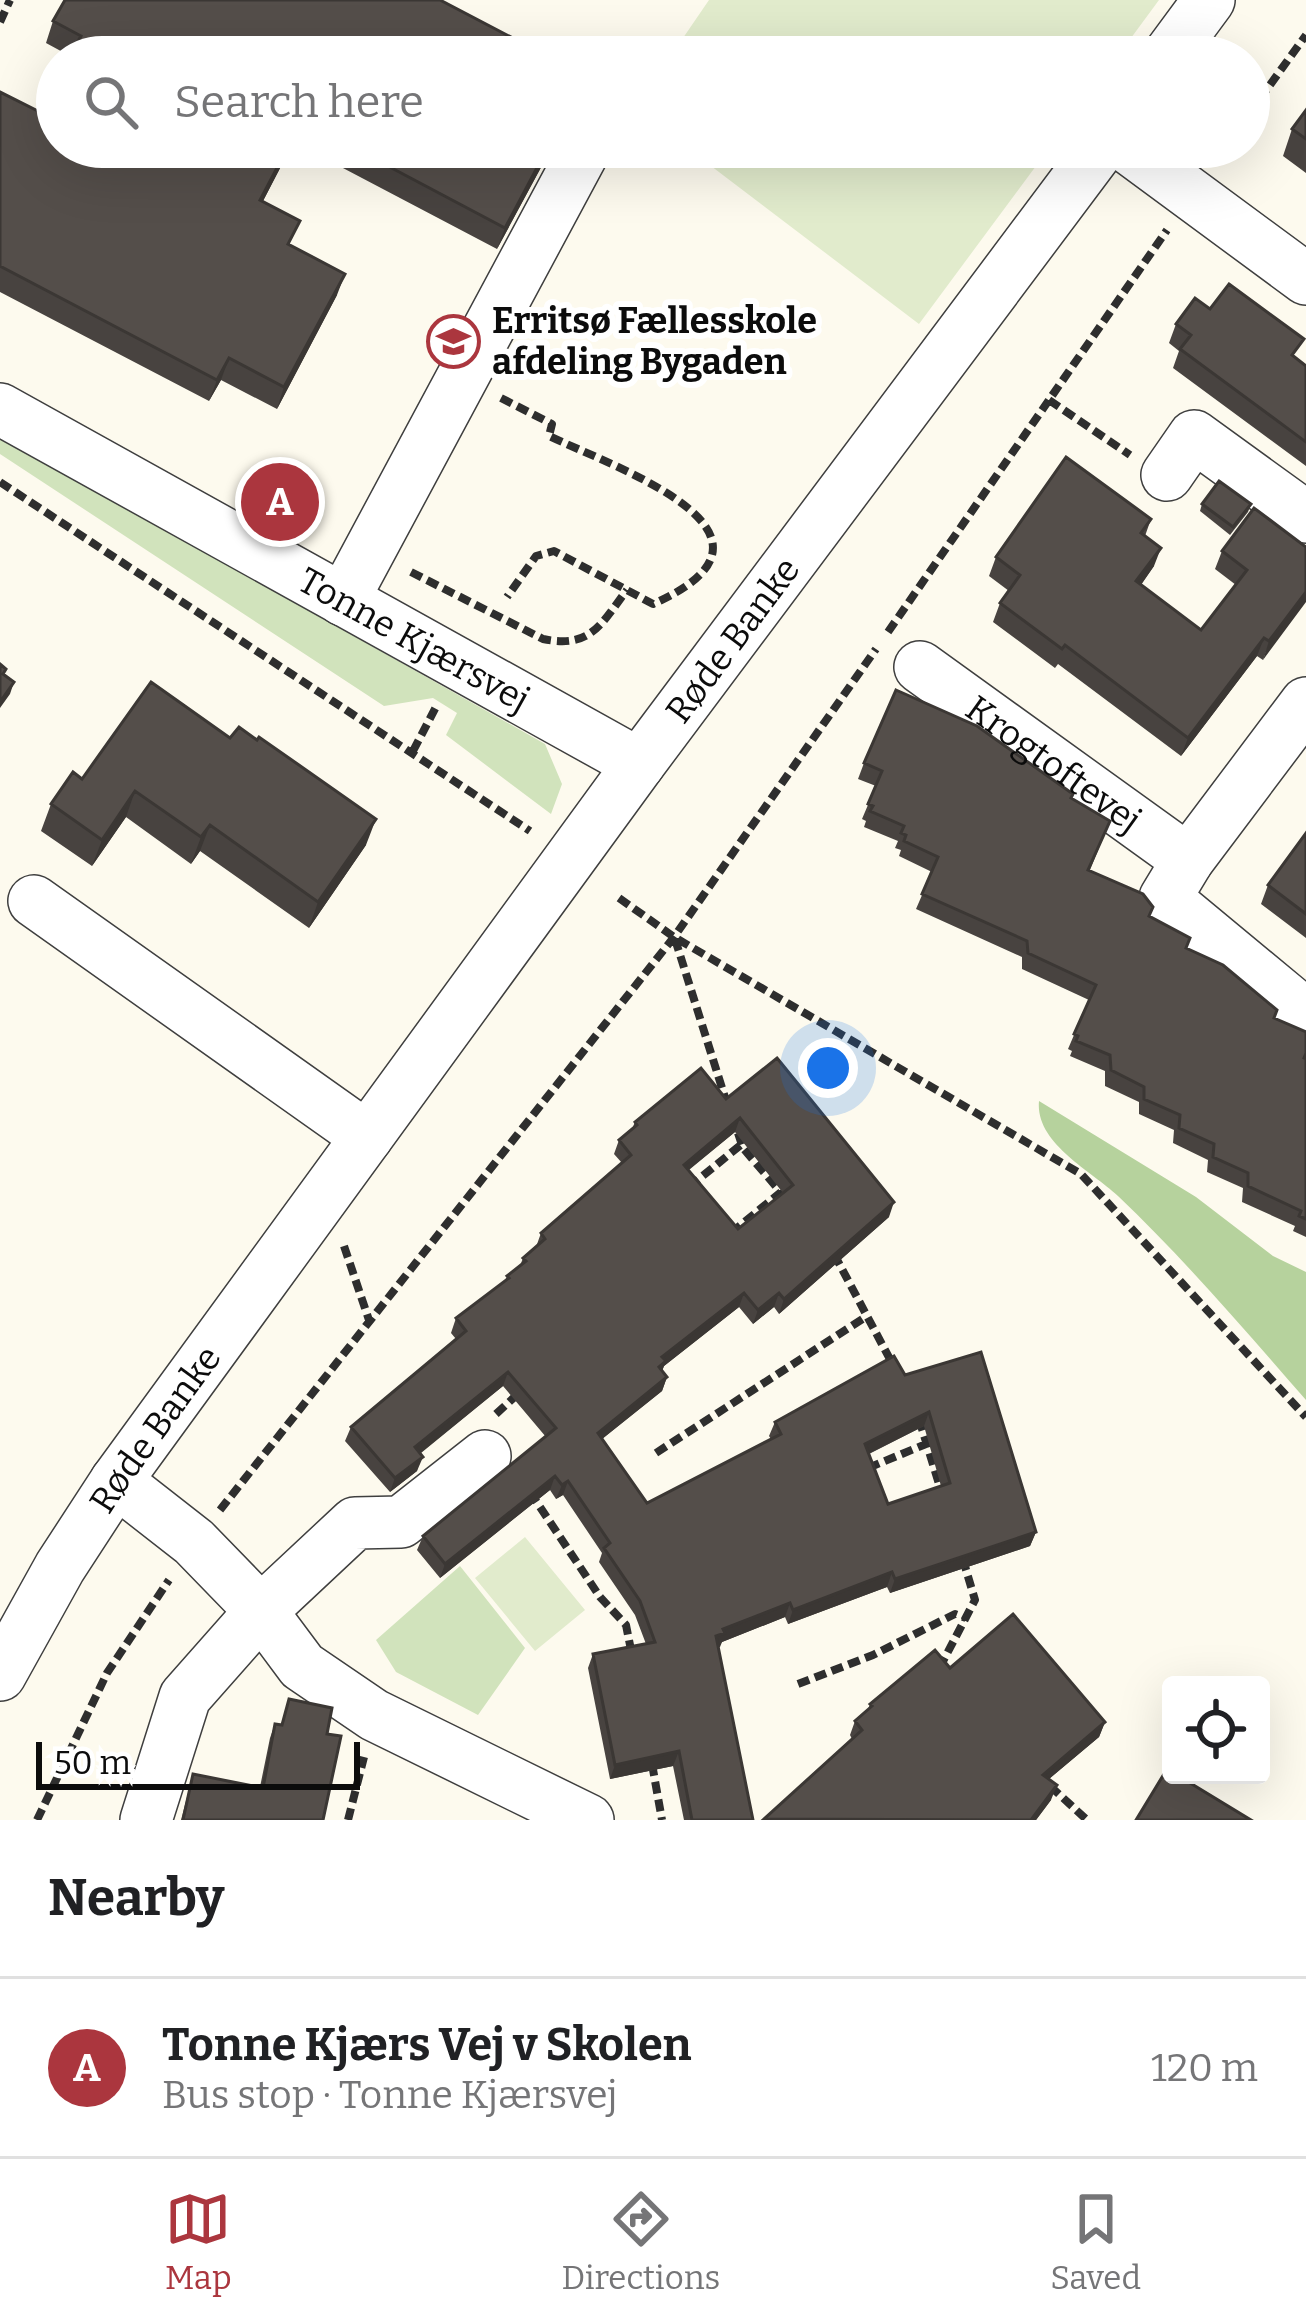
<!DOCTYPE html>
<meta charset="utf-8">
<style>
body{margin:0;font-family:Bitter,serif;background:#f2f2f2;color:#202124}
.controls{position:absolute;right:36px;bottom:36px;display:grid;overflow:hidden;border-radius:12px;box-shadow:0 12px 48px #0002}
.controls button{width:108px;height:108px;display:grid;place-items:center;padding:0;border:0;border-bottom:3px solid #e0e0e0;background:#fff;color:#202124;font:60px sans-serif}
.scale{position:absolute;left:36px;bottom:30px;width:324px;box-sizing:border-box;padding-left:12px;border:6px solid #0c0c0c;border-top:0;font-size:33px;line-height:42px;white-space:nowrap;color:#0c0c0c;-webkit-text-stroke:9px #fff;paint-order:stroke}
.you{position:absolute;left:828px;top:1068px;width:42px;height:42px;margin:-30px;border:9px solid #fff;border-radius:50%;background:#1a73e8;box-shadow:0 0 0 18px #1a73e833}
.badge{display:grid;place-items:center;width:78px;height:78px;border-radius:50%;background:#ab363e;color:#fff;font-size:39px;font-weight:700}
.pin{position:absolute;translate:-50% -50%;border:6px solid #fff;box-shadow:0 3px 12px #0006}
.list{margin:0;padding:0;list-style:none}
h2{display:flex;justify-content:space-between;align-items:center;height:156px;margin:0;padding:0 48px;font-size:51px}
h2 small{font-size:39px;font-weight:400;color:#757577}
.list li{display:grid;grid-template-columns:78px 1fr auto;gap:36px;align-items:center;box-sizing:border-box;height:180px;padding:0 48px;border-top:3px solid #e0e0e0}
.list b{display:block;font-size:45px;white-space:nowrap}
.list p{margin:0;font-size:39px;white-space:nowrap;color:#757577}
.list em{font-size:39px;font-style:normal;color:#757577}
.icon{flex:none;width:66px;height:66px;fill:none;stroke:currentColor;stroke-width:2;stroke-linecap:round;stroke-linejoin:round}
.map{position:relative;flex:none;width:1306px;height:1820px;overflow:hidden}
.search{position:absolute;background:#fff;box-shadow:0 12px 48px #0002;left:36px;right:36px;top:36px;height:132px;display:flex;align-items:center;gap:30px;box-sizing:border-box;padding:0 42px;border-radius:66px;color:#757577;font-size:45px}
.sheet{height:336px;background:#fff}
nav{display:flex;justify-content:space-around;align-items:center;box-sizing:border-box;height:168px;border-top:3px solid #e0e0e0;background:#fff;font-size:33px;color:#757577}
nav a{display:grid;justify-items:center;gap:6px}
nav .on{color:#ab363e}
.map>svg:first-child{display:block}
</style>
<div class="map">
<svg width="1306" height="1820" viewBox="0 0 1306 1820">
<rect width="100%" height="100%" fill="#fdfaee"/>
<path fill="#d1e3bc" d="M0,436L545,744L562,784L551,814L446,735L457,713L433,698L384,706L0,454Z
M460,1566L525,1648L478,1715L396,1672L376,1640Z"/>
<path fill="#b6d29d" d="M1039,1101L1196,1197L1273,1256L1306,1272V1400C1245,1330 1185,1260 1118,1196C1090,1170 1035,1143 1039,1101Z"/>
<path fill="#e1ebcc" d="M709,0H1159L1117,57H670Z
M686,147H1050L919,324Z
M525,1537L585,1610L535,1651L475,1578Z"/>
<g fill="none" stroke-linecap="round" stroke-linejoin="round">
<defs>
<g id="minor">
<path d="M1167,57L1209,0"/>
<path d="M1127,147L1306,279"/>
<path id="s1" d="M0,409L639,764"/>
<path d="M1167,475L1194,436L1306,517"/>
<path d="M343,600L586,147"/>
<path id="s2" d="M920,667L1188,860"/>
<path d="M1306,703L1188,860L1165,898L1306,1015"/>
<path d="M34,901L367,1137"/>
<path d="M116,1481L194,1542L261,1611L302,1666L374,1715L588,1820"/>
<path id="s3" d="M0,1675L60,1567L116,1481L639,764L1101,147"/>
<path d="M146,1820L185,1697L261,1611L355,1523L401,1522L485,1456"/>
</g>
</defs>
<use href="#minor" stroke="#3f3f3f" stroke-width="54"/>
<path stroke="#2e2e2e" stroke-width="8" stroke-dasharray="12 6" stroke-linecap="butt" d="M0,22L10,0
M1249,114L1306,35
M501,398L552,424L549,436C614,467 811,534 653,604L554,551L536,556L507,597
M1049,400L1130,455
M0,482L530,831
M411,572L543,639C591,649 601,624 627,590
M888,632L1167,230
M413,751L437,705
M619,898L674,937L1081,1174L1306,1417
M675,939L728,1107
M738,1133L743,1148L785,1197
M689,1187L742,1144
M731,1233L781,1192
M344,1246L370,1323
M834,1254L892,1363
M496,1414L520,1392
M919,1419L943,1497
M656,1453L867,1316
M868,1468L926,1444
M530,1492L600,1597L626,1625L632,1655
M220,1510L674,937L876,649
M943,1668L941,1665L975,1600L964,1563
M798,1684L873,1655L955,1614L966,1618
M652,1764L662,1820
M1050,1786L1087,1820
M37,1820L107,1673L169,1580
M348,1820L364,1757"/>
<use href="#minor" stroke="#fff" stroke-width="51"/>
</g>
<path fill="#484340" fill-rule="evenodd" d="M440,0L70,56L46,43L53,21Z
M0,92L40,112L57,147H291L263,201L291,245L337,295L277,409L221,380L209,401L0,292Z
M1306,110V173L1283,156L1292,129Z
M303,147H552L497,249Z
M1210,309L1306,366V466L1173,368L1179,351L1169,343L1176,324Z
M1202,504H1251L1248,512L1230,535L1200,511Z
M1151,519L1145,536L1154,566L1141,585L1201,630L1236,585L1215,569L1222,551L1306,547L1263,660L1257,656L1181,756L1058,664L1055,668L993,622L1000,603L1009,591L989,576L996,557Z
M864,763L1071,798L1110,821L1090,870L1150,916L1190,938L1187,948L1274,1018L1306,1056V1237L1293,1231L1295,1226L1242,1202L1243,1188L1207,1172L1208,1160L1173,1143L1174,1130L1139,1114V1102L1105,1086V1071L1070,1056L1072,1051L1068,1049L1089,1000L1022,969V957L916,909L932,872L899,856L901,850L895,848L898,841L864,827L866,821L862,819L876,786L858,779Z
M82,779L366,845L309,928L200,851L191,864L126,817L92,866L41,831L51,804Z
M1306,833V938L1261,904L1268,885Z
M726,1099L889,1217L779,1314L774,1307L753,1324L739,1307L664,1366L662,1371L667,1377L662,1391L602,1439L647,1503L771,1439L769,1436L775,1422L905,1375L1036,1532L1030,1546L890,1593L887,1587L788,1624L785,1617L722,1642L718,1647L753,1820H684L673,1766L610,1779L588,1668L593,1654L646,1644L635,1615L599,1562L602,1553L563,1495L556,1499L550,1490L440,1578L417,1550L423,1536L546,1437L503,1386L420,1453L417,1471L390,1492L345,1441L351,1427L456,1339L451,1333L456,1318L505,1281L507,1276L520,1266L523,1258L536,1247L541,1233L622,1163L614,1154L619,1140L632,1129L635,1122ZM735,1132L783,1193L738,1229L688,1170ZM924,1426L941,1486L888,1504L869,1454Z
M950,1668L1105,1722L1099,1737L1049,1779L1051,1800L1036,1820H764L852,1739L850,1735L855,1721L868,1710L870,1704Z
M289,1699L327,1734L323,1820H181L193,1774L260,1787L270,1738L275,1724L281,1725Z"/>
<path fill="#3b3734" d="M288,147H291L252,222L260,200Z
M548,147H552L497,249L505,228Z
M345,274L337,295L277,409L284,387Z
M229,358L221,380L209,401L217,380Z
M1161,548L1154,566L1130,600L1136,581Z
M1306,592V602L1263,660L1269,641Z
M1264,638L1257,656L1181,756L1188,738Z
M14,682L10,694L0,708V702Z
M135,791L126,817L92,866L102,840Z
M376,819L366,845L309,928L318,902Z
M210,825L200,851L191,864L201,837Z
M740,1118L735,1132L678,1179L684,1165Z
M894,1202L889,1217L779,1314L784,1299Z
M744,1293L739,1307L664,1366L660,1376L654,1381L662,1357Z
M779,1293L774,1307L753,1324L758,1310Z
M508,1372L503,1386L410,1462L415,1447Z
M667,1377L662,1391L592,1447L598,1433Z
M929,1412L924,1426L860,1458L865,1444Z
M423,1457L417,1471L390,1492L395,1478Z
M555,1476L550,1490L440,1578L445,1564Z
M568,1481L563,1495L556,1499L562,1485Z
M1036,1532L1030,1546L890,1593L895,1579Z
M892,1572L887,1587L788,1624L793,1610Z
M790,1603L785,1617L722,1642L720,1647L711,1650L716,1636L723,1629Z
M1105,1722L1099,1737L1037,1789L1043,1775Z
M679,1751L673,1766L610,1779L615,1765Z
M1057,1785L1051,1800L1036,1820H1031Z"/>
<path fill="#544e4a" stroke="#3b3734" stroke-width="3" fill-rule="evenodd" d="M65,0H440L549,57H69L81,36L53,21Z
M57,80V147H288L260,200L300,221L288,244L345,274L284,387L229,358L217,380L0,266V92L40,112Z
M1306,110V139L1292,129Z
M352,147H548L505,228Z
M1229,284L1304,339L1292,355L1306,366V442L1180,349L1191,335L1176,324L1195,298L1210,309Z
M1066,457L1151,519L1141,533L1161,548L1136,581L1201,630L1247,570L1222,551L1254,508L1306,547V592L1269,641L1264,638L1188,738L1065,645L1062,649L1000,603L1020,575L996,557Z
M1219,481L1251,504L1233,527L1202,504Z
M0,664L6,669L3,674L14,682L0,702Z
M151,682L230,738L239,727L257,740L259,737L376,819L318,902L210,825L201,837L135,791L102,840L51,804L73,772L82,779Z
M896,690L977,726L1073,794L1071,798L1110,821L1088,870L1143,894L1153,907L1149,916L1190,938L1186,948L1223,965L1277,1010L1274,1018L1306,1032V1053L1304,1058L1306,1059V1219L1299,1216L1301,1211L1248,1186V1173L1213,1157L1214,1144L1179,1128L1180,1115L1144,1099V1087L1111,1070L1110,1055L1076,1041L1078,1036L1074,1034L1096,985L1028,953L1027,941L922,894L938,857L904,841L906,835L901,833L904,826L870,811L873,806L868,804L882,771L864,763Z
M1306,833V914L1268,885Z
M777,1058L894,1202L784,1299L779,1293L758,1310L744,1293L662,1357L666,1361L659,1367L667,1377L598,1433L647,1503L781,1434L775,1422L894,1356L905,1375L981,1352L1036,1532L895,1579L892,1572L793,1610L790,1603L723,1629L725,1633L716,1636L753,1820H692L679,1751L615,1765L593,1654L655,1642L640,1601L604,1548L610,1543L568,1481L562,1485L555,1476L445,1564L423,1536L556,1428L508,1372L415,1447L423,1457L395,1478L351,1427L466,1331L456,1318L509,1278L507,1276L526,1261L523,1258L545,1239L541,1233L631,1155L619,1140L637,1125L635,1122L701,1068L726,1099ZM740,1118L793,1185L738,1229L684,1165ZM929,1412L950,1483L888,1504L865,1444Z
M1013,1614L1105,1722L1043,1775L1057,1785L1031,1820L764,1819L862,1730L855,1721L872,1706L870,1704L935,1650L950,1668Z
M289,1699L332,1708L327,1734L341,1736L323,1820H183L193,1774L263,1788L275,1724L282,1725Z
M1167,1769L1171,1771V1775H1177L1251,1820H1136Z"/>
<defs>
<symbol id="school-ring" viewBox="-11 -11 22 22"><circle r="9.5" fill="#fff" stroke="#ab363e" stroke-width="1.5"/><path d="M0-5L7-2L0 1L-7-2ZM-4 1L0 2.5L4 1V4Q0 6-4 4Z" fill="#ab363e"/></symbol>
</defs>
<g fill-rule="evenodd">
<use href="#school-ring" x="424" y="312" width="59" height="59"/>
</g>
<g text-anchor="middle" stroke-width="12" stroke-linejoin="round" paint-order="stroke">
<g font-size="36" font-weight="bold" fill="#0c0c0c" stroke="#fff" text-anchor="start">
<text x="492" y="333">Erritsø Fællesskole<tspan x="492" dy="41">afdeling Bygaden</tspan></text>
</g>
<g font-size="36" fill="#0c0c0c" stroke="#fff">
<text dy="13" stroke="none"><textPath href="#s1" startOffset="474">Tonne Kjærsvej</textPath></text>
<text dy="13" stroke="none"><textPath href="#s3" startOffset="1269">Røde Banke</textPath></text>
<text dy="13" stroke="none"><textPath href="#s2" startOffset="165">Krogtoftevej</textPath></text>
<text dy="13" stroke="none"><textPath href="#s3" startOffset="291">Røde Banke</textPath></text>
</g>
</g>
</svg>
<div class="controls">
<button><svg class="icon" aria-label="locate" viewBox="0 0 24 24"><circle cx="12" cy="12" r="6"/><path d="M12 2v4M12 18v4M2 12h4M18 12h4"/></svg></button>
</div>
<div class="scale">50 m</div>
<div class="you"></div>
<div class="pin badge" style="left:280px;top:502px">A</div>
<div class="search"><svg class="icon" aria-label="search" viewBox="0 0 24 24"><circle cx="10" cy="10" r="6"/><path d="M15 15l6 6"/></svg>Search here</div>
</div>
<section class="sheet">
<h2>Nearby<small></small></h2>
<ul class="list">
<li><span class="badge">A</span><div><b>Tonne Kjærs Vej v Skolen</b><p>Bus stop · Tonne Kjærsvej</p></div><em>120 m</em></li>
</ul>
</section>
<nav>
<a class="on"><svg class="icon" aria-label="map" viewBox="0 0 24 24"><path d="M3 6l6-2 6 2 6-2v14l-6 2-6-2-6 2zM9 4v14M15 6v14"/></svg>Map</a>
<a><svg class="icon" aria-label="directions" viewBox="0 0 24 24"><path d="M12 3l9 9-9 9-9-9zM9 14v-3h6M13 9l2 2-2 2"/></svg>Directions</a>
<a><svg class="icon" aria-label="saved" viewBox="0 0 24 24"><path d="M7 4h10v16l-5-4-5 4z"/></svg>Saved</a>
</nav>
